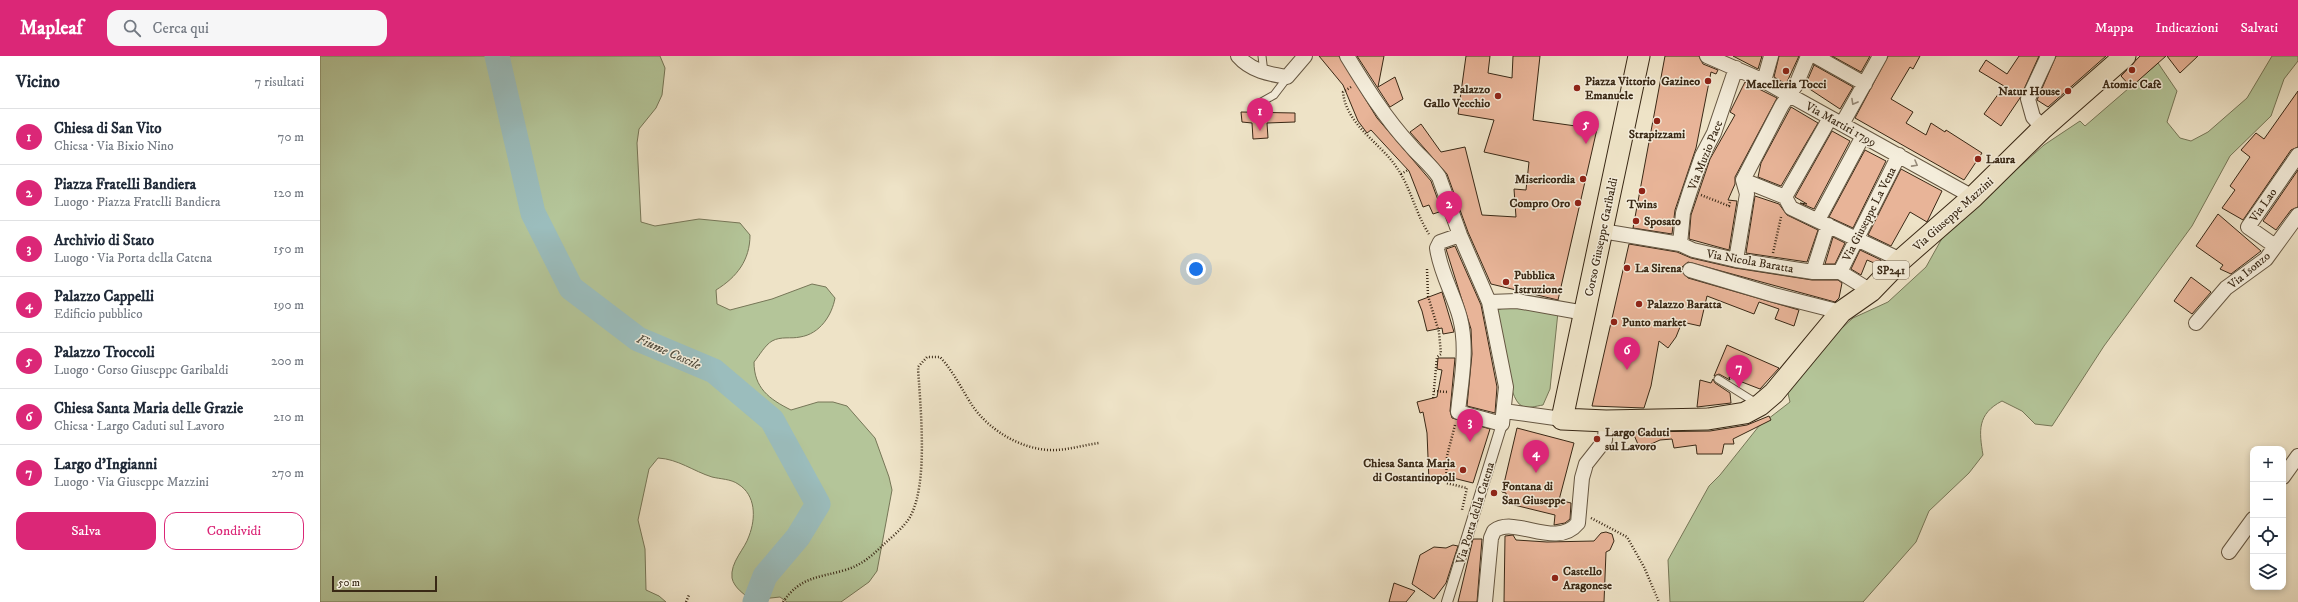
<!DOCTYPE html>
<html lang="it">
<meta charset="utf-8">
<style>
body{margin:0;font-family:"IM FELL DW Pica",serif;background:#f6f6f7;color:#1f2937}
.controls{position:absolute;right:12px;bottom:12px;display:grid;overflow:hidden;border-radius:8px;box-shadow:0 2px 6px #0003}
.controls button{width:36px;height:36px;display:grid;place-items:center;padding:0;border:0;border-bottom:1px solid #e0e1e3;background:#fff;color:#1f2937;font:20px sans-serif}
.scale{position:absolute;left:12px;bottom:10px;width:105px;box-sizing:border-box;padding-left:4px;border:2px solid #392815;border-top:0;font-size:11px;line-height:14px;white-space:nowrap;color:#392815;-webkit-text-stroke:3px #f4eddb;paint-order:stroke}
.you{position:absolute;left:876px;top:213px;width:14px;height:14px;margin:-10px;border:3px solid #fff;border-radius:50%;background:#1a73e8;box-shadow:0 0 0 6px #1a73e833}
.badge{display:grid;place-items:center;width:26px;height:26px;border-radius:50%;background:#db2777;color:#fff;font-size:13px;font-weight:700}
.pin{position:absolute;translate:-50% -33px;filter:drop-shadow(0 1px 2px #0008)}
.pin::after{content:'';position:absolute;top:21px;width:14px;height:12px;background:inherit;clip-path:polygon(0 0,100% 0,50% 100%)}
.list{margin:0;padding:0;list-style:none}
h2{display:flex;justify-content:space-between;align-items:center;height:52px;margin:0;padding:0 16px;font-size:17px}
h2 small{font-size:13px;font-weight:400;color:#747a83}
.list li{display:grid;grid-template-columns:26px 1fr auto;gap:12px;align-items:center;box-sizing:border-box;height:56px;padding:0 16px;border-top:1px solid #e0e1e3}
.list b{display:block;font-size:15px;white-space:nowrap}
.list p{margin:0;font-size:13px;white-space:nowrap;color:#747a83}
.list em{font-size:13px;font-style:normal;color:#747a83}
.actions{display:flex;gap:8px;padding:12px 16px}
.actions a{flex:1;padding:9px 0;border:1px solid #db2777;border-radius:12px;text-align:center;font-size:14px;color:#db2777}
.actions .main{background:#db2777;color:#fff}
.icon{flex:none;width:22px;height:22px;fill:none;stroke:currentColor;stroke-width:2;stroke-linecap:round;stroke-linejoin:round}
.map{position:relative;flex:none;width:1978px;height:546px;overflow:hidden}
header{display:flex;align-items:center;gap:24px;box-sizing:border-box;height:56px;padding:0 20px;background:#db2777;color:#fff}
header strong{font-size:19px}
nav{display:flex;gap:22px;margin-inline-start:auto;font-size:14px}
.search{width:280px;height:36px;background:#f6f6f7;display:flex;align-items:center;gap:10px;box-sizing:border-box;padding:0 14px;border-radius:12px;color:#747a83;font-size:15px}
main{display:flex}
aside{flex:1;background:#fff}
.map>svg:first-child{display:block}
</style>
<header>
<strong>Mapleaf</strong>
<div class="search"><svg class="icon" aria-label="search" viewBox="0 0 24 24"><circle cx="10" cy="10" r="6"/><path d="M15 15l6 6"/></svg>Cerca qui</div>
<nav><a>Mappa</a><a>Indicazioni</a><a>Salvati</a></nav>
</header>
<main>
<aside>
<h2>Vicino<small>7 risultati</small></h2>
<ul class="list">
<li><span class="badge">1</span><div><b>Chiesa di San Vito</b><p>Chiesa · Via Bixio Nino</p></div><em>70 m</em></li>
<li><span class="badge">2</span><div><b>Piazza Fratelli Bandiera</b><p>Luogo · Piazza Fratelli Bandiera</p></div><em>120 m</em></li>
<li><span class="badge">3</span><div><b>Archivio di Stato</b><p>Luogo · Via Porta della Catena</p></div><em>150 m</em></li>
<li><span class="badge">4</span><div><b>Palazzo Cappelli</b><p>Edificio pubblico</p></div><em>190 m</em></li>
<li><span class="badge">5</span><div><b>Palazzo Troccoli</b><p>Luogo · Corso Giuseppe Garibaldi</p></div><em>200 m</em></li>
<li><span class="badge">6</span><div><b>Chiesa Santa Maria delle Grazie</b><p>Chiesa · Largo Caduti sul Lavoro</p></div><em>210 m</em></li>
<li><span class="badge">7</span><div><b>Largo d'Ingianni</b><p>Luogo · Via Giuseppe Mazzini</p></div><em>270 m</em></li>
</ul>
<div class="actions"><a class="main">Salva</a><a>Condividi</a></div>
</aside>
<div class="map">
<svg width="1978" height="546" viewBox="0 0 1978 546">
<rect width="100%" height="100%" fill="#eee3c7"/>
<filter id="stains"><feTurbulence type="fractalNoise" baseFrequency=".005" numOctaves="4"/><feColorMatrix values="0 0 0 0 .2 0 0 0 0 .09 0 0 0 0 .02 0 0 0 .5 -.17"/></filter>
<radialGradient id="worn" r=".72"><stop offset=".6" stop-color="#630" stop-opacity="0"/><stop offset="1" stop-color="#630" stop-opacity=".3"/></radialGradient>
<path fill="#b4c599" stroke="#767657" d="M0,0H340L345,12L342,39L336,52L319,73L317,87L321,166L335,170L379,163L420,167L430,179C430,204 417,221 396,234L397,248L410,254L452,243L492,228L506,231L515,242C512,259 500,278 480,281C471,283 461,280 452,285C445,289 439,300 434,306C434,332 449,343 471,354L498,346H513L527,350L555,382L569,421L572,434L557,515L549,526L521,546H467L460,541L432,544C425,539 414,532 412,522C410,506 425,493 429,480C436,462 436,439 418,428C411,423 400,423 392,421C373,415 358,403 338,402L329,413L318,464L325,493L326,534L339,540L346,546H0Z
M1952,0H1978V5L1964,23L1951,60L1910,100L1872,170L1784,290L1732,370L1715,368L1702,355L1682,345C1657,358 1659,375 1663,399L1649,417L1609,455L1596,486L1543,546H1350L1348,504L1389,430L1400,419L1439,370L1470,346L1467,333L1512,281L1533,262L1568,246L1606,211L1625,177L1724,89L1760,65L1765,70L1838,7L1857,35L1847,66L1860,82L1871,85L1888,76L1927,42Z
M1193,249L1238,256L1230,333L1223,349C1216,350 1208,353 1202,350C1187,344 1180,271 1177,254Z"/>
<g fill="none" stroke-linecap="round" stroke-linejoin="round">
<path stroke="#9bbdbd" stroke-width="25" d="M177,0L213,157L251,232L318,283L394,315L452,364L498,448L478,481L445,520L435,546"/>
</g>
<path fill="#e8b498" stroke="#392815" d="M999,0H1019L1057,62L1111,125L1122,155L1113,158L1109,149L1103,151L1089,115L1051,74L1047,77L1038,65L1023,29Z
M1037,0H1064L1058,31L1075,21L1083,43L1070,51Z
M1146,0H1170L1168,17L1192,22L1193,0H1220L1213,64L1277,73L1238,244L1171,228L1148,176L1127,118L1090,76L1101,68L1121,96L1145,91L1162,159L1196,161L1194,133L1206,134L1209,106L1164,96L1174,64L1138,58Z
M1345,0H1379L1383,8L1398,14L1396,18L1391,16L1376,92L1355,154L1352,178L1313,172Z
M1413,0H1442L1438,13Z
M1459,0H1479L1466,28L1454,21Z
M1512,0H1550L1541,16Z
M1568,0H1600L1593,13L1590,11L1571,43L1593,56L1586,67L1606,79L1611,67L1625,76L1626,74L1662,97L1644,124L1535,62Z
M1699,0H1719L1700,42L1681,70L1664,58L1684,30L1659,15L1666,4L1687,18Z
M1736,0H1786L1728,51L1717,44Z
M1820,0H1846L1811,31L1801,20Z
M1847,0H1878L1860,17Z
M1494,9L1533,31L1520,53L1485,30Z
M1425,26L1457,42L1415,121V128L1408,144L1417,145L1409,194L1369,183L1371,159L1390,103L1415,59L1410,56Z
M1978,35V91L1971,94L1923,164L1902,152L1915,134L1910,130L1930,101L1921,94L1936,77L1944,83Z
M1471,51L1498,67L1461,130L1438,121L1441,107Z
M921,56L975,57V66L947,67L948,82L933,83L932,67L922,66Z
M1512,75L1530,85L1494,153L1480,147L1487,148L1475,141Z
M1545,94L1566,105L1533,172L1509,161Z
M1581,113L1622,135L1607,166L1590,156L1571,190L1548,179Z
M1978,114V151L1971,154L1956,174L1943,165Z
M1435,140L1459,148L1467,159L1498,174L1487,206L1426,197Z
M1898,158L1941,195L1911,218L1900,213L1903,209L1876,190Z
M1513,181L1525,187L1515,208H1505Z
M1309,188L1357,196L1371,202L1415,212L1492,224H1518L1522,227L1519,242L1515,246L1368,206L1362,211V216L1368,222L1479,254L1474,270L1455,263L1459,253L1439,246L1434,258L1387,240L1380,270L1362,266L1356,281L1348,292L1339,285L1331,330L1324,352L1272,350Z
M1135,190L1161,249L1177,331L1175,357L1147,350L1152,298L1151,273L1126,193Z
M1540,194L1561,204L1559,209L1547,204L1541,219L1531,213Z
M1871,221L1891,236L1872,258L1854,245Z
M1122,236L1134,276L1123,278L1122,272L1107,275L1102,255L1098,245Z
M1407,289L1459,312L1440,333L1409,321L1410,324L1399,318L1394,320Z
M1118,302H1135L1130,355L1132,362L1170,373L1153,427L1125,420V424L1109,426L1107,377L1103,356L1100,357L1097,346L1117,341L1122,314L1117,313Z
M1393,323L1395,327L1410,337L1411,347L1377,351L1380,324L1391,327Z
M1449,360L1451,364L1413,383L1414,388H1404L1402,398H1377L1376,389L1354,392L1352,383L1340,384L1320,393L1314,379L1317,376L1390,375L1427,369Z
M1197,372L1254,387L1239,444L1251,447L1250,463L1245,467L1234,469L1235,459L1186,447V437L1182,436Z
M1286,476L1292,478L1294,485L1290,494L1286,496L1284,546H1184L1185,480L1193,479L1196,484L1227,486L1274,485L1281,477Z
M1153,483H1162L1157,546H1138Z
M1133,489L1138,490L1126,527L1114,543L1092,528L1100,499L1114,491L1126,492Z
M1074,527L1095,535L1086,546H1069Z"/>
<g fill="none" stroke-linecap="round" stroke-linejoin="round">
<defs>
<path id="service" d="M942,0L944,17
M936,49L954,39L967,22
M1398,323L1438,348"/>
<path id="pedestrian" d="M1127,546L1182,368"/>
<path id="minor" d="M918,0C931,15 949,18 967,21L985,0
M1027,0C1046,31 1065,62 1090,89C1099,100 1111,109 1119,121L1140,179L1169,246
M1387,0L1444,25L1653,141
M1495,0L1545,28
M1444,25L1451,0
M1522,68L1560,0
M1723,72L1713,61L1708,43L1728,0
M1423,124L1465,141L1471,152L1581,204
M1465,141L1510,62
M1498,164L1543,80
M1282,175L1360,188L1373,194L1416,204L1493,216H1520L1551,235
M1140,179L1120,186L1117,192C1120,216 1134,239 1140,262C1148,293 1141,325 1138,356L1182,368L1186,331L1169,246L1197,245L1265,257
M1360,188L1363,157L1370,135L1382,100L1394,77L1416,12
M1955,190L1928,171L1978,99
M1416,204L1427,138L1423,124L1462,49L1476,29L1488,0
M1370,214L1454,239L1521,256
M1493,216L1508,169
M1520,216L1579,99
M1876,267L1906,232L1946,203L1978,159
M1184,355L1242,363
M1963,421L1978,400
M1909,496L1933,463
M1165,546L1171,482L1174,475C1195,459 1236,494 1258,467L1262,422L1266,408L1285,384L1286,365"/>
<path id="primary" d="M1319,0L1242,363L1286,365L1388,363L1425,357L1440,349L1454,337L1521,256L1551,235L1581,204L1653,141L1723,72L1805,0"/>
</defs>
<use href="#service" stroke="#665742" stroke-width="9"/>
<use href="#pedestrian" stroke="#665742" stroke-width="12"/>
<use href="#minor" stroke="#665742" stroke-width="16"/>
<use href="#primary" stroke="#392815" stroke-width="23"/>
<path stroke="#392815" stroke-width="2.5" stroke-dasharray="1 2" stroke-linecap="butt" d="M1031,31L1023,36C1026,66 1054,83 1072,105C1091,129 1094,155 1109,178
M1081,118L1088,114
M1381,139L1409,150L1410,146
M1453,197L1461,161
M1107,213L1108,240L1119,276L1121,298L1117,301L1113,344
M1114,335L1128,336
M1135,369L1127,400L1126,427L1147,432L1142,454
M1271,462L1307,481L1324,511L1339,546
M366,546L369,539
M463,546C481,520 499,522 525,514C540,510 552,500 563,489C572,481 584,471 590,461C609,427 600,349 598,311L607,301H620C633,315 640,330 650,346C667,374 704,396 737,394C751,393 765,389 779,387"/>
<use href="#service" stroke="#f4eddb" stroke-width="7"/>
<use href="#pedestrian" stroke="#f4eddb" stroke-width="10"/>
<use href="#minor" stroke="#f4eddb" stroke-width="14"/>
<use href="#primary" stroke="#eee3c7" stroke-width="21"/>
</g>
<defs><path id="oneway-chevron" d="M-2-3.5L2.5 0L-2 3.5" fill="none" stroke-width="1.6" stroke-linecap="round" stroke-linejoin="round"/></defs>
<g stroke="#968a78">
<use href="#oneway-chevron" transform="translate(1534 46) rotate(119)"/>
<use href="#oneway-chevron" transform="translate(1595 108) rotate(29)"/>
</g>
<g fill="#8f2418" stroke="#f4eddb" stroke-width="1.5">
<circle cx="1812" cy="14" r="4"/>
<circle cx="1466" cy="15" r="4"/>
<circle cx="1388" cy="25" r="4"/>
<circle cx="1257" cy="32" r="4"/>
<circle cx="1748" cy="35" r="4"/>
<circle cx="1178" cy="40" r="4"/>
<circle cx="1337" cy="65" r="4"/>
<circle cx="1658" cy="103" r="4"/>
<circle cx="1263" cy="123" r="4"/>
<circle cx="1322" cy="135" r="4"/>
<circle cx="1258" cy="147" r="4"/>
<circle cx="1316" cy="165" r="4"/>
<circle cx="1307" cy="212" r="4"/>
<circle cx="1186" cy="226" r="4"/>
<circle cx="1319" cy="248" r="4"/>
<circle cx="1294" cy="266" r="4"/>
<circle cx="1277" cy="383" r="4"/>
<circle cx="1143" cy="414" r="4"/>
<circle cx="1174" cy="437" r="4"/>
<circle cx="1235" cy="522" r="4"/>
</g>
<g text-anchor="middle" stroke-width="3" stroke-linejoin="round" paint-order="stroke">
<rect fill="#f4eddb" stroke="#716350" stroke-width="1" x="1553" y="205" width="36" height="18" rx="3"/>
<g font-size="11" font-weight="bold" fill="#392815">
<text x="1571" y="218">SP241</text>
</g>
<g font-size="12" font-weight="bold" fill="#392815" stroke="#f4eddb" text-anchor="start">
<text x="1265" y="29">Piazza Vittorio<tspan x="1265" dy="14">Emanuele</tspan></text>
<text x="1380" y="29" text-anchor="end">Gazineo</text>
<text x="1466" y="32" text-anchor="middle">Macelleria Tocci</text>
<text x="1812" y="32" text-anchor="middle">Atomic Cafè</text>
<text x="1170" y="37" text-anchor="end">Palazzo<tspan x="1170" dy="14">Gallo Vecchio</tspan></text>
<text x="1740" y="39" text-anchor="end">Natur House</text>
<text x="1337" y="82" text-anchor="middle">Strapizzami</text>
<text x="1666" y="107">Laura</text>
<text x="1255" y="127" text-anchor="end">Misericordia</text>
<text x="1250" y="151" text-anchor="end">Compro Oro</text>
<text x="1322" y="152" text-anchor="middle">Twins</text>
<text x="1324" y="169">Sposato</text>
<text x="1315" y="216">La Sirena</text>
<text x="1194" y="223">Pubblica<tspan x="1194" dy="14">Istruzione</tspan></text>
<text x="1327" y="252">Palazzo Baratta</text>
<text x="1302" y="270">Punto market</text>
<text x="1285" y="380">Largo Caduti<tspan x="1285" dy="14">sul Lavoro</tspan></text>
<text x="1135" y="411" text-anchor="end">Chiesa Santa Maria<tspan x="1135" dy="14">di Costantinopoli</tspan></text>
<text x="1182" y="434">Fontana di<tspan x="1182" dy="14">San Giuseppe</tspan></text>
<text x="1243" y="519">Castello<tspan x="1243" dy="14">Aragonese</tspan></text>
</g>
<g font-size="12" fill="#392815" stroke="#f4eddb">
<text transform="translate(1521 68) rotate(29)" y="4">Via Martiri 1799</text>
<text transform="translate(1385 99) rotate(-68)" y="4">Via Muzio Pace</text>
<text transform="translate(1943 149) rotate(-55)" y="4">Via Lao</text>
<text transform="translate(1549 158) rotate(-63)" y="4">Via Giuseppe La Vena</text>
<text transform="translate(1633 158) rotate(-42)" y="4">Via Giuseppe Mazzini</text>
<text transform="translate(1281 181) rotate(-78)" y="4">Corso Giuseppe Garibaldi</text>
<text transform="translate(1430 205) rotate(10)" y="4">Via Nicola Baratta</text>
<text transform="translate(1929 214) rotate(-40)" y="4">Via Isonzo</text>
<text transform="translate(1155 457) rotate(-73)" y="4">Via Porta della Catena</text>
</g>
<g font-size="13" font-style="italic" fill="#524d3f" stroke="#f4eddb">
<text transform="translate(349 295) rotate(24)" y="5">Fiume Coscile</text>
</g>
</g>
<rect width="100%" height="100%" filter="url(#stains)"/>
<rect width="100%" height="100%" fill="url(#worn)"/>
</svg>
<div class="controls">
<button>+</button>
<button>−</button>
<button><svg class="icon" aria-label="locate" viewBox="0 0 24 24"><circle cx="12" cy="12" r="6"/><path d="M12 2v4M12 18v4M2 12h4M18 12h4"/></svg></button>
<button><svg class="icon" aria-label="layers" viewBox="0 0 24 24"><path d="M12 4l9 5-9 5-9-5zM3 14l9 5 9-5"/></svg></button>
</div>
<div class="scale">50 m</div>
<div class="you"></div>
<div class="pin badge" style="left:940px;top:75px">1</div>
<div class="pin badge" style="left:1129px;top:168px">2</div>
<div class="pin badge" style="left:1150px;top:386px">3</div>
<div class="pin badge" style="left:1216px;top:417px">4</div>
<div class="pin badge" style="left:1266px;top:88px">5</div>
<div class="pin badge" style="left:1307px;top:314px">6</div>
<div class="pin badge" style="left:1419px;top:332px">7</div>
</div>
</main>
